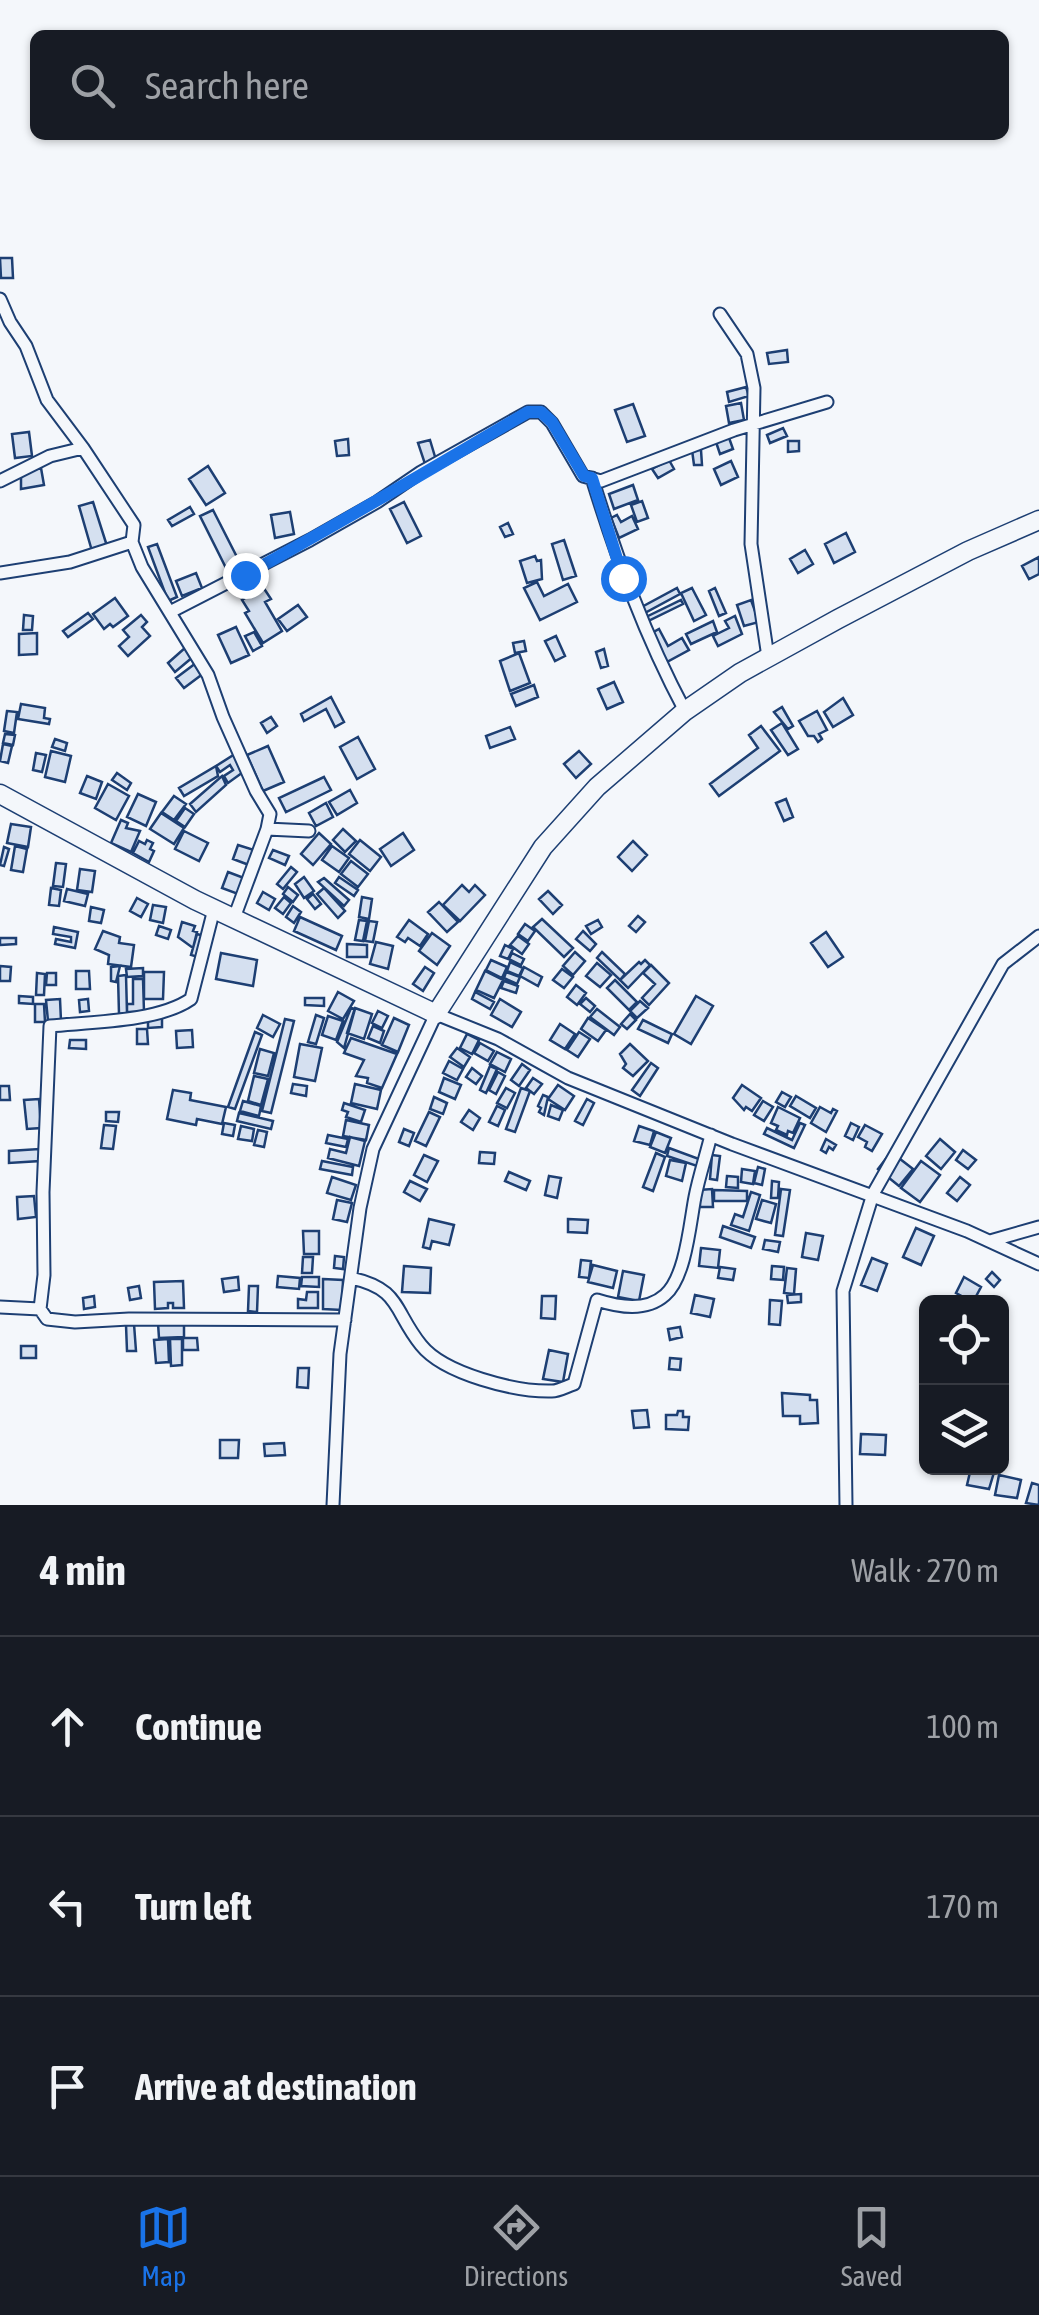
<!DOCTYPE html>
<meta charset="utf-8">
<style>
body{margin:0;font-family:"Asap Condensed",sans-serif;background:#20242c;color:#f1f3f6}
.controls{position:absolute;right:30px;bottom:30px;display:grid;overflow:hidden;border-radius:15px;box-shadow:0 2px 8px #0004}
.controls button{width:90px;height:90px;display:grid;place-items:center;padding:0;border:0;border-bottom:2px solid #363941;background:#171b24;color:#f1f3f6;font:50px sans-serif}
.stop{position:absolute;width:30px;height:30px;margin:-22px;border:8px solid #1a73e8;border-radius:50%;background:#fff}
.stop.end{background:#1a73e8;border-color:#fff;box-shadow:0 2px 10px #0008}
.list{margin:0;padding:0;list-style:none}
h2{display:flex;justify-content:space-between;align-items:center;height:130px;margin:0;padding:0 40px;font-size:42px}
h2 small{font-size:32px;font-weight:400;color:#9ea1a6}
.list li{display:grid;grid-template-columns:65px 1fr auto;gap:30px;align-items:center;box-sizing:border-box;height:180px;padding:0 40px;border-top:2px solid #363941}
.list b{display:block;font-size:38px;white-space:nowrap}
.list em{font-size:32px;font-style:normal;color:#9ea1a6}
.icon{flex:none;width:55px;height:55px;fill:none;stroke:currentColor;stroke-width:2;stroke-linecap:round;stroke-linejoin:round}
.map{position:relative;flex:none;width:1039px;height:1505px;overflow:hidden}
.search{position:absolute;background:#171b24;box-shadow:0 2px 8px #0004;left:30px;right:30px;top:30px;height:110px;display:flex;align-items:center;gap:25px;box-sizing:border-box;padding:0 35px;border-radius:15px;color:#9ea1a6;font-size:38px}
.sheet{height:670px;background:#171b24}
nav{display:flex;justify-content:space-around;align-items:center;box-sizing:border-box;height:140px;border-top:2px solid #363941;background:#171b24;font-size:28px;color:#9ea1a6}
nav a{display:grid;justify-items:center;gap:5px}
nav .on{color:#1a73e8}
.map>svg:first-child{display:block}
</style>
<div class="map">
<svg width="1039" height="1505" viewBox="0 0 1039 1505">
<rect width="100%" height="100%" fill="#f4f7fb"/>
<path fill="#d5e0f0" stroke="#1d3f73" stroke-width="2.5" d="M0,258H12L13,278H1Z
M787,350L788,362L769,364L767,353Z
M746,387L749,396L729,402L727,392Z
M741,403L744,420L729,423L726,406Z
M633,404L645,436L627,442L615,410Z
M783,428L787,436L770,443L767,435Z
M29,432L32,456L15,458L12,434Z
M728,435L733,449L720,454L715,439Z
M348,439L349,455L337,456L335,441Z
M430,440L436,460L425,464L418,443Z
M788,441H799V451L788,452Z
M692,450H701L702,465H694Z
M669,460L674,469L658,478L652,469Z
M731,461L738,477L721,485L714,469Z
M208,466L225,493L206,505L189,479Z
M41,468L44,485L21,489V472Z
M633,485L638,500L614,509L609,494Z
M642,501L648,518L637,522L631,505Z
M93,502L107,546L92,551L79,506Z
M404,502L421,536L407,543L390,509Z
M190,507L194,514L172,526L168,520Z
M213,510L241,565L228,572L200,516Z
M290,512L294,534L275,538L271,515Z
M617,515L621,522L632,516L638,529L619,538L611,518Z
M508,523L513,534L505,537L500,527Z
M846,533L855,552L834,563L825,544Z
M564,540L576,576L563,580L552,544Z
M157,544L177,597L168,601L148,547Z
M805,550L813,564L798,573L790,559Z
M535,556L537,561L541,560L542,579L527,583L520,561Z
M1039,557V574L1029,579L1022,566Z
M196,573L202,588L182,596L176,581Z
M537,582L544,596L568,584L577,602L540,620L524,588Z
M263,587L271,599L265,602L282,631L263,643L245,613L249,611L242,600Z
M677,588L680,594L641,615L638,609Z
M692,588L706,615L694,621L681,593Z
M715,588L726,613L719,616L709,591Z
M115,598L128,616L113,627L110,624L104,629L93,614Z
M681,600L683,604L646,622L644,618Z
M751,600L759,622L744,626L737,605Z
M298,605L307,617L287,631L278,619Z
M88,613L93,619L68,637L63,631Z
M24,615L33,616L32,630H23Z
M141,615L147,622L142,627L150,636L128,656L119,646L129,637L123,630Z
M735,616L742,634L718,646L713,636L729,628L725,621Z
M713,621L717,632L691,644L686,634Z
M236,627L249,655L231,663L218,635Z
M659,629L668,646L682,638L689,650L665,663L650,634Z
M254,632L262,646L253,651L245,636Z
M37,633V654L19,655V634Z
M556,636L565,656L555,661L545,641Z
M524,641L526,651L515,653L513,643Z
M186,647L194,656L175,672L168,663Z
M604,649L608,666L601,668L596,652Z
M519,653L530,683L510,691L500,661Z
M196,663L204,673L184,688L176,678Z
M614,682L623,702L607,709L598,689Z
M534,685L538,697L516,706L511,694Z
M331,697L344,722L335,727L326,709L304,721L301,714Z
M843,698L853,715L833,727L824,712Z
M21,704L45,708L44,718L50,719L49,724L18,719Z
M782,707L793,726L788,729L774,712Z
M7,711L17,712L14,733L4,731Z
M817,711L827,730L819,734L822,739L818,742L814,736H808L799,721Z
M271,717L277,726L267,733L261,723Z
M782,723L798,749L788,755L771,730Z
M761,726L780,751L719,796L710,784L758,748L749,735Z
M510,727L515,739L490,748L486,736Z
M5,734L15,735L13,745L3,743Z
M358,737L375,769L357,779L340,747Z
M55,739L67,743L65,751L52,747Z
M3,744L12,746L8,763L0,761Z
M268,746L284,782L263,791L247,755Z
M51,751L71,756L65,782L45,777Z
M579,751L591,764L576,778L564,764Z
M36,753L46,755L42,772L33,770Z
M235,754L246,770L228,783L224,776L233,770L230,765L220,772L216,766Z
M216,766L218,776L184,796L179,788Z
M117,773L131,783L127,790L112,780Z
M87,776L102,782L96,799L80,793Z
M222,776L226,785L196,812L190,804Z
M324,777L331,790L286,812L279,798Z
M108,784L129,796L116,820L95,808Z
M350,790L357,803L337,815L329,802Z
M138,794L156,802L146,826L127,817Z
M174,796L186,804L174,820L162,812Z
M786,799L793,817L784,821L776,803Z
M326,803L333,817L316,826L309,813Z
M185,808L194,814L185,827L176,821Z
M161,813L184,828L174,844L150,829Z
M121,820L128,823L126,828L140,831L131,852L111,843Z
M11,824L31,827L28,847L7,843Z
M343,829L356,841L345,852L333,840Z
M184,831L208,843L199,861L175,849Z
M319,833L331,844L313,865L301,854Z
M403,833L414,850L391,866L380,849Z
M147,840L153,843L150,849L154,851L149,862L133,853L139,841L145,844Z
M360,840L381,857L370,871L349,854Z
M633,841L647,855L632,871L618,857Z
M238,845L254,850L249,865L233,859Z
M15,846L27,849L23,872L11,870Z
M332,846L349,858L339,872L322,860Z
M4,847L9,849L4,866L0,865Z
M273,850L289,856L285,865L269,858Z
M351,861L368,874L358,887L341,874Z
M56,863L66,864L63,887L53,886Z
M291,867L297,872L283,889L277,884Z
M80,869L95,871L92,892L77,890Z
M228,872L244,878L238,894L222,888Z
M304,877L314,891L304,898L295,884Z
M339,877L358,890L354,896L335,883Z
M324,878L349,900L344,906L318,882Z
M462,885L469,892L475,885L485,895L460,921L443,905Z
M288,887L298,895L293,902L283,894Z
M51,888L61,890L59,906L49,905Z
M324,888L345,911L338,918L317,894Z
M67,889L88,894L85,906L64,901Z
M548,891L562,905L553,914L539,899Z
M263,892L275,899L269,910L257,903Z
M313,894L321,904L315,909L307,899Z
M284,897L291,903L283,914L275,908Z
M362,897L372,899L369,919L359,917Z
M137,898L148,904L141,917L130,911Z
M439,902L458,922L447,932L428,912Z
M153,905L166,907L163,923L150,920Z
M293,906L301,912L294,923L286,917Z
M91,907L104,910L101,923L89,921Z
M638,916L645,922L636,932L629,926Z
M300,917L342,936L336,950L294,931Z
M542,919L573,948L564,957L533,927Z
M359,920L367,921L363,941L355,940Z
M409,920L428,934L420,946L408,938L405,942L397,937Z
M598,920L602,927L591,934L586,926Z
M369,921L377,922L373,942L365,941Z
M182,922L195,926L193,931L197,932L193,948L178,937Z
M525,924L535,931L528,941L518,934Z
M159,926L171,930L168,939L156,935Z
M54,927L78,932L75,948L55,944L56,939L71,942V937L53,934Z
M103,931L120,937L119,943L134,945L131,967L108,964L109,955L95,949Z
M583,931L596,944L590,951L576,939Z
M826,932L843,957L828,967L811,943Z
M432,933L450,946L437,965L419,951Z
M197,934L204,936L198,957L191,955Z
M518,936L529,944L522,954L510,945Z
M0,938H16V944L0,945Z
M376,942L393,946L388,969L370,964Z
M347,944L367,945V957H347Z
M505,945L513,949L508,959L500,956Z
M575,952L585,961L573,975L563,966Z
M602,952L625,974L620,980L597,958Z
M221,953L257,960L253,986L216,979Z
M512,953L524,959L521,965L509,959Z
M491,960L507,967L502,978L486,970Z
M645,960L650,965L628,988L620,980L639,962L641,964Z
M510,962L523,968L519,976L507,971Z
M597,963L611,975L600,987L586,976Z
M651,965L669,983L649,1005L642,998L655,984L643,973Z
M0,966L11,967L10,981H0Z
M120,966L116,982L111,981V967Z
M425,967L434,973L423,991L413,984Z
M524,967L542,977L538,986L520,976Z
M143,968V976L127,977L126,969Z
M562,969L573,977L564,988L553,980Z
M76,971H89L90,989H76Z
M485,971L503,980L494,998L476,990Z
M144,972H164L163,999H144Z
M506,972L520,977L517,984L504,978Z
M37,973L45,974L44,995H36Z
M47,973H56V985H46Z
M126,975L127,1013L119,1014L118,976Z
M133,979H143L144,1012H127V1004H133Z
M615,980L637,1002L629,1010L607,988Z
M504,981L518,986L516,993L501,988Z
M576,985L586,993L577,1005L567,997Z
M338,992L354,1001L343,1019L328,1011Z
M475,992L494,1002L490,1009L472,999Z
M19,996L33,997V1004L19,1003Z
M696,996L713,1006L691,1044L674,1034Z
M305,998H324V1006L305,1005Z
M586,998L595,1006L590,1012L580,1004Z
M60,999L61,1021H48L46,1000Z
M88,999L89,1011L80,1012L79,1000Z
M500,999L521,1012L512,1027L491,1015Z
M640,1001L648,1008L637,1018L630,1011Z
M35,1004H44L45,1022H35Z
M351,1008L355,1009L344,1048L337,1042Z
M355,1008L372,1014L364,1039L347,1033Z
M597,1009L620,1027L614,1035L590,1017Z
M378,1011L388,1016L382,1028L372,1023Z
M630,1014L636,1020L627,1029L621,1024Z
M263,1015L280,1024L273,1037L257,1028Z
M316,1015L324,1018L316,1044L308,1042Z
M328,1016L343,1021L336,1040L322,1035Z
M162,1018V1027L148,1028V1019Z
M394,1018L409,1025L398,1052L382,1045Z
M588,1018L606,1030L598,1041L581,1029Z
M285,1019L294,1021L271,1113L262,1111Z
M643,1020L672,1034L668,1043L638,1029Z
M560,1024L575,1034L565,1049L550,1040Z
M373,1026L384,1031L380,1043L368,1038Z
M137,1029H147L148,1044H137Z
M192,1030L193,1047L177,1048L176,1031Z
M255,1032L262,1035L235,1109L228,1107Z
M579,1032L590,1039L578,1057L567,1050Z
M467,1034L479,1040L472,1054L460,1048Z
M351,1038L397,1054L382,1088L367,1083L368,1078L356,1076L364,1060L344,1053Z
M70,1040H86V1049L69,1048Z
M480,1043L494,1051L488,1061L474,1053Z
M300,1044L322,1048L315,1081L294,1077Z
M630,1044L648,1061L633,1076L623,1068L626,1064L620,1054Z
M457,1048L470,1057L464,1067L450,1057Z
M260,1049L274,1053L268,1076L254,1073Z
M497,1052L511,1059L505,1072L490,1064Z
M449,1061L463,1069L457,1080L443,1073Z
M651,1063L658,1068L640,1096L632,1090Z
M522,1064L530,1070L519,1086L511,1080Z
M490,1066L497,1069L486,1093L480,1090Z
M472,1068L482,1076L476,1084L466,1077Z
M498,1072L505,1076L496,1094L489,1090Z
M254,1076L268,1079L261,1105L248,1101Z
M444,1078L461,1085L455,1099L439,1092Z
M533,1078L542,1084L534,1094L526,1088Z
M293,1084L307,1086L306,1096L291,1093Z
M355,1084L381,1090L377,1109L351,1103Z
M558,1085L574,1096L565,1110L548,1099Z
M742,1085L761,1098L752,1111L746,1107L744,1110L733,1098Z
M0,1086H9L10,1100H0Z
M506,1088L515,1093L507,1108L497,1103Z
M521,1088L530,1091L515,1132L506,1129Z
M173,1090L191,1093L190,1100L226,1107L222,1124L197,1119L196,1125L167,1119Z
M782,1092L791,1097L785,1107L776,1102Z
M543,1095L548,1097L544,1115L539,1112L541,1108L538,1106Z
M796,1096L816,1108L810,1118L790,1106Z
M434,1097L447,1103L443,1114L430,1109Z
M39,1099L41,1128L27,1129L24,1100Z
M587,1099L594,1103L583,1125L575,1121Z
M243,1101L261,1106L259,1116L240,1111Z
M763,1101L773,1107L764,1121L754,1115Z
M344,1103L365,1110L361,1122L346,1117L348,1112L342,1110Z
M551,1105L563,1110L559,1120L548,1116Z
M497,1106L505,1110L498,1126L489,1122Z
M778,1107L800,1118L793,1133L788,1131L787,1135L776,1130L778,1126L771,1123Z
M820,1107L831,1113L833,1109L837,1111L826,1132L811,1123Z
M469,1110L480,1118L473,1130L461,1122Z
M106,1112H119L118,1122L106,1121Z
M429,1112L440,1117L426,1146L415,1141Z
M239,1113L273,1121L271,1129L237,1121Z
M346,1120L369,1125L366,1140L343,1136Z
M224,1123L235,1125L233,1136L222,1134Z
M800,1123L805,1125L794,1148L764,1134L767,1128L792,1140Z
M851,1123L859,1127L853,1140L845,1136Z
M104,1125L116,1126L113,1149L101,1148Z
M865,1125L882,1134L872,1151L865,1147L867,1142L858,1137Z
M241,1126L254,1129L252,1141L238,1139Z
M639,1126L654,1131L650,1145L634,1141Z
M404,1129L414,1133L409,1146L399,1142Z
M258,1130L267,1132L264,1147L254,1145Z
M656,1132L671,1138L665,1153L650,1147Z
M328,1135L348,1139L346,1147L326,1143Z
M350,1137L365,1141L359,1166L328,1158L330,1149L346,1153Z
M826,1139L836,1145L833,1150L829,1147L826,1153L821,1150Z
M940,1139L955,1152L941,1169L926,1156Z
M669,1148L699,1159L697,1166L667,1156Z
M39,1149L40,1161L9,1163V1151Z
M963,1150L976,1160L968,1169L956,1160Z
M480,1152L495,1153L494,1164L479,1163Z
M891,1152L913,1169L899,1186L878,1169Z
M656,1153L665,1157L653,1191L643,1187Z
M424,1155L438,1161L427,1182L414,1175Z
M712,1155L720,1156L717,1180L710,1179Z
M670,1160L686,1163L682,1181L666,1176Z
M322,1161L353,1167L352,1175L320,1169Z
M921,1161L940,1175L920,1202L901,1188Z
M758,1167L765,1169L762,1185L754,1183Z
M742,1169L755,1171L753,1184L741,1182Z
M509,1172L530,1181L526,1190L505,1181Z
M549,1176L561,1178L557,1198L545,1195Z
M727,1176L738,1177V1188L726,1187Z
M332,1177L356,1185L351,1200L327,1193Z
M960,1177L970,1185L957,1201L947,1193Z
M410,1181L427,1189L420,1201L404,1192Z
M772,1181L779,1182L778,1198H771Z
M712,1189L713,1207H700L699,1190Z
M781,1189L790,1190L783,1236L775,1235Z
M714,1190L747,1191V1201H714Z
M751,1192L760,1195L749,1231L731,1225L735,1214L743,1217Z
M34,1196L36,1217L18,1219L17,1197Z
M337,1200L352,1203L347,1222L333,1219Z
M762,1200L776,1204L771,1223L756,1219Z
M429,1219L454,1225L449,1245L432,1241L430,1249L423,1247Z
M568,1219L588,1220L587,1233L568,1232Z
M723,1226L755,1237L751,1248L720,1237Z
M916,1228L934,1236L921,1265L903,1257Z
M303,1231H319V1254H304Z
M806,1233L823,1236L818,1260L802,1257Z
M765,1240L780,1242L778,1252L763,1249Z
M701,1248L720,1250L718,1268L699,1266Z
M335,1256L344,1257L343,1269L334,1268Z
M303,1257H313L312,1273H302Z
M872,1258L887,1264L877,1291L861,1285Z
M581,1260L591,1261L589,1278L579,1277Z
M593,1265L617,1271L613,1288L588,1282Z
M404,1266L431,1268L430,1293L402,1292Z
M772,1266L784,1267L783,1280L771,1279Z
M720,1267L735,1269L733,1280L718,1278Z
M787,1268L796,1269L794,1294L784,1293Z
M623,1271L644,1275L639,1301L618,1297Z
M992,1272L1000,1280L994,1287L986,1279Z
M278,1276L300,1278L299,1289L277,1287Z
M238,1277L239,1290L224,1292L222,1279Z
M302,1277H319V1287L301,1286Z
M964,1277L981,1287L973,1302L956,1293Z
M323,1279L343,1280L342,1310L323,1309Z
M183,1281L184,1308H173V1303H168V1308L155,1309L154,1282Z
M139,1286L141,1298L130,1300L128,1288Z
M249,1286H258L257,1312L248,1311Z
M307,1292H318V1308H298V1299L306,1300Z
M801,1294V1302L788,1303L787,1295Z
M695,1295L714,1299L710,1317L691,1313Z
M94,1296L95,1307L84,1309L83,1298Z
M542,1296H556L555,1319L541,1318Z
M770,1300L782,1301L780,1325L769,1324Z
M184,1322V1337L159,1338L158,1323Z
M134,1324L136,1351H127L126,1325Z
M680,1327L682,1337L670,1340L668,1329Z
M183,1338H197L198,1350H183Z
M168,1339L169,1362L156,1363L154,1340Z
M170,1339H182V1365L171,1366Z
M21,1346H36V1358H21Z
M549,1350L568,1354L563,1382L543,1379Z
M670,1358L681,1359L680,1370L669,1369Z
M298,1368H309L308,1388L297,1387Z
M782,1393L810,1395V1400H817L818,1423L800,1424V1416H783Z
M647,1410L649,1427L634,1428L632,1411Z
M678,1411H683V1417H689L688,1430L666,1429V1415H677Z
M861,1434L886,1435L885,1455L860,1454Z
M220,1440H239L238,1458H220Z
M284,1443L285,1455L265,1456L264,1444Z
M971,1468L995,1469L989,1489L967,1485Z
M999,1475L1021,1480L1017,1498L995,1495Z
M1032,1483L1039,1485V1505L1026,1503Z"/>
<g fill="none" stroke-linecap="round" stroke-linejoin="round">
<defs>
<path id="street" d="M0,299L10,322L26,346L47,400L83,448L134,525L132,542L142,567L208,675L223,717L256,791L270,814L267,829
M720,314L747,354L754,388L751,544L768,657
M592,478C617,559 645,636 685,711
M0,481L50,456L83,448
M0,573L70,562L132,542
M170,612L310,540L377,502L421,472L528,412H541L552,423L583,476L601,481L734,430L827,402
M234,918L267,829L309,831
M990,1241L1039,1227
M351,1278C401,1289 393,1310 421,1345C444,1374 516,1392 552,1391C559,1391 567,1386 574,1384L597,1300C619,1307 646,1312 665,1295C686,1277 690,1222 695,1197C699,1176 706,1156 711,1135
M0,1307L40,1309L47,1319L75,1322L129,1319L345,1320
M40,1309L44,1275L43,1192L50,1026C90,1022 158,1022 191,999L214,909
M333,1505L340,1354L360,1208L373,1149L436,1014L498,1039L568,1078L732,1144L967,1231L1039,1264
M846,1505L843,1291L873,1194L1003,964L1039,936"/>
<path id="secondary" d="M0,794L195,900L436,1014L543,847L597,787L685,711L740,673L838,619L968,551L1039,520"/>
</defs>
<use href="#street" stroke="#1d3f73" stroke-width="15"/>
<use href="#secondary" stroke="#1d3f73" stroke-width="21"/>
<use href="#street" stroke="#f4f7fb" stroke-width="11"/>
<use href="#secondary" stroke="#f4f7fb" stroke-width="18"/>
</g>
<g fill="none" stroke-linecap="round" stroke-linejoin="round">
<path stroke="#1a73e8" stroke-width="12" d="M245,575C341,523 434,467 528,412H541L552,422L584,476L592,478L623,578"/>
</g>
</svg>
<div class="controls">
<button><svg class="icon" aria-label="locate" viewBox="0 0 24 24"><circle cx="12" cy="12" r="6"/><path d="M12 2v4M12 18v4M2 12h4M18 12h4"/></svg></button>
<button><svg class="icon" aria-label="layers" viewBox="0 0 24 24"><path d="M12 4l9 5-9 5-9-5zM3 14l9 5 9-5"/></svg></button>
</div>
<div class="stop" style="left:623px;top:578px"></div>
<div class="stop end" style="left:245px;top:575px"></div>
<div class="search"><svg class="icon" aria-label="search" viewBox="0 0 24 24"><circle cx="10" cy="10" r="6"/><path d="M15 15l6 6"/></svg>Search here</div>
</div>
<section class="sheet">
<h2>4 min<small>Walk · 270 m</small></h2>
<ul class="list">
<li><svg class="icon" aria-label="ahead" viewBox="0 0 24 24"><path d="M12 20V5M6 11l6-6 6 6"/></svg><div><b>Continue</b></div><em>100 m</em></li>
<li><svg class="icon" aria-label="left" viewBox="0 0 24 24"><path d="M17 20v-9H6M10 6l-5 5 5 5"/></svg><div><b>Turn left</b></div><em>170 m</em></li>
<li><svg class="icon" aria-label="arrive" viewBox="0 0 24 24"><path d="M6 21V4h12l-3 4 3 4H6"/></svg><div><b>Arrive at destination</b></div></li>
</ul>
</section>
<nav>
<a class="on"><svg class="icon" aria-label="map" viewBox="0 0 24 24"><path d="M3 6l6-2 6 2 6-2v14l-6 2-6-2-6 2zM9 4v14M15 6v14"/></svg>Map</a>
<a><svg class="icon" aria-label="directions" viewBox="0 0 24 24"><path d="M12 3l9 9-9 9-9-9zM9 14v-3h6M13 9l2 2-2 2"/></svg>Directions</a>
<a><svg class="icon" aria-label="saved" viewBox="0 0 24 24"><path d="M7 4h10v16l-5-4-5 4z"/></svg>Saved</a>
</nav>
